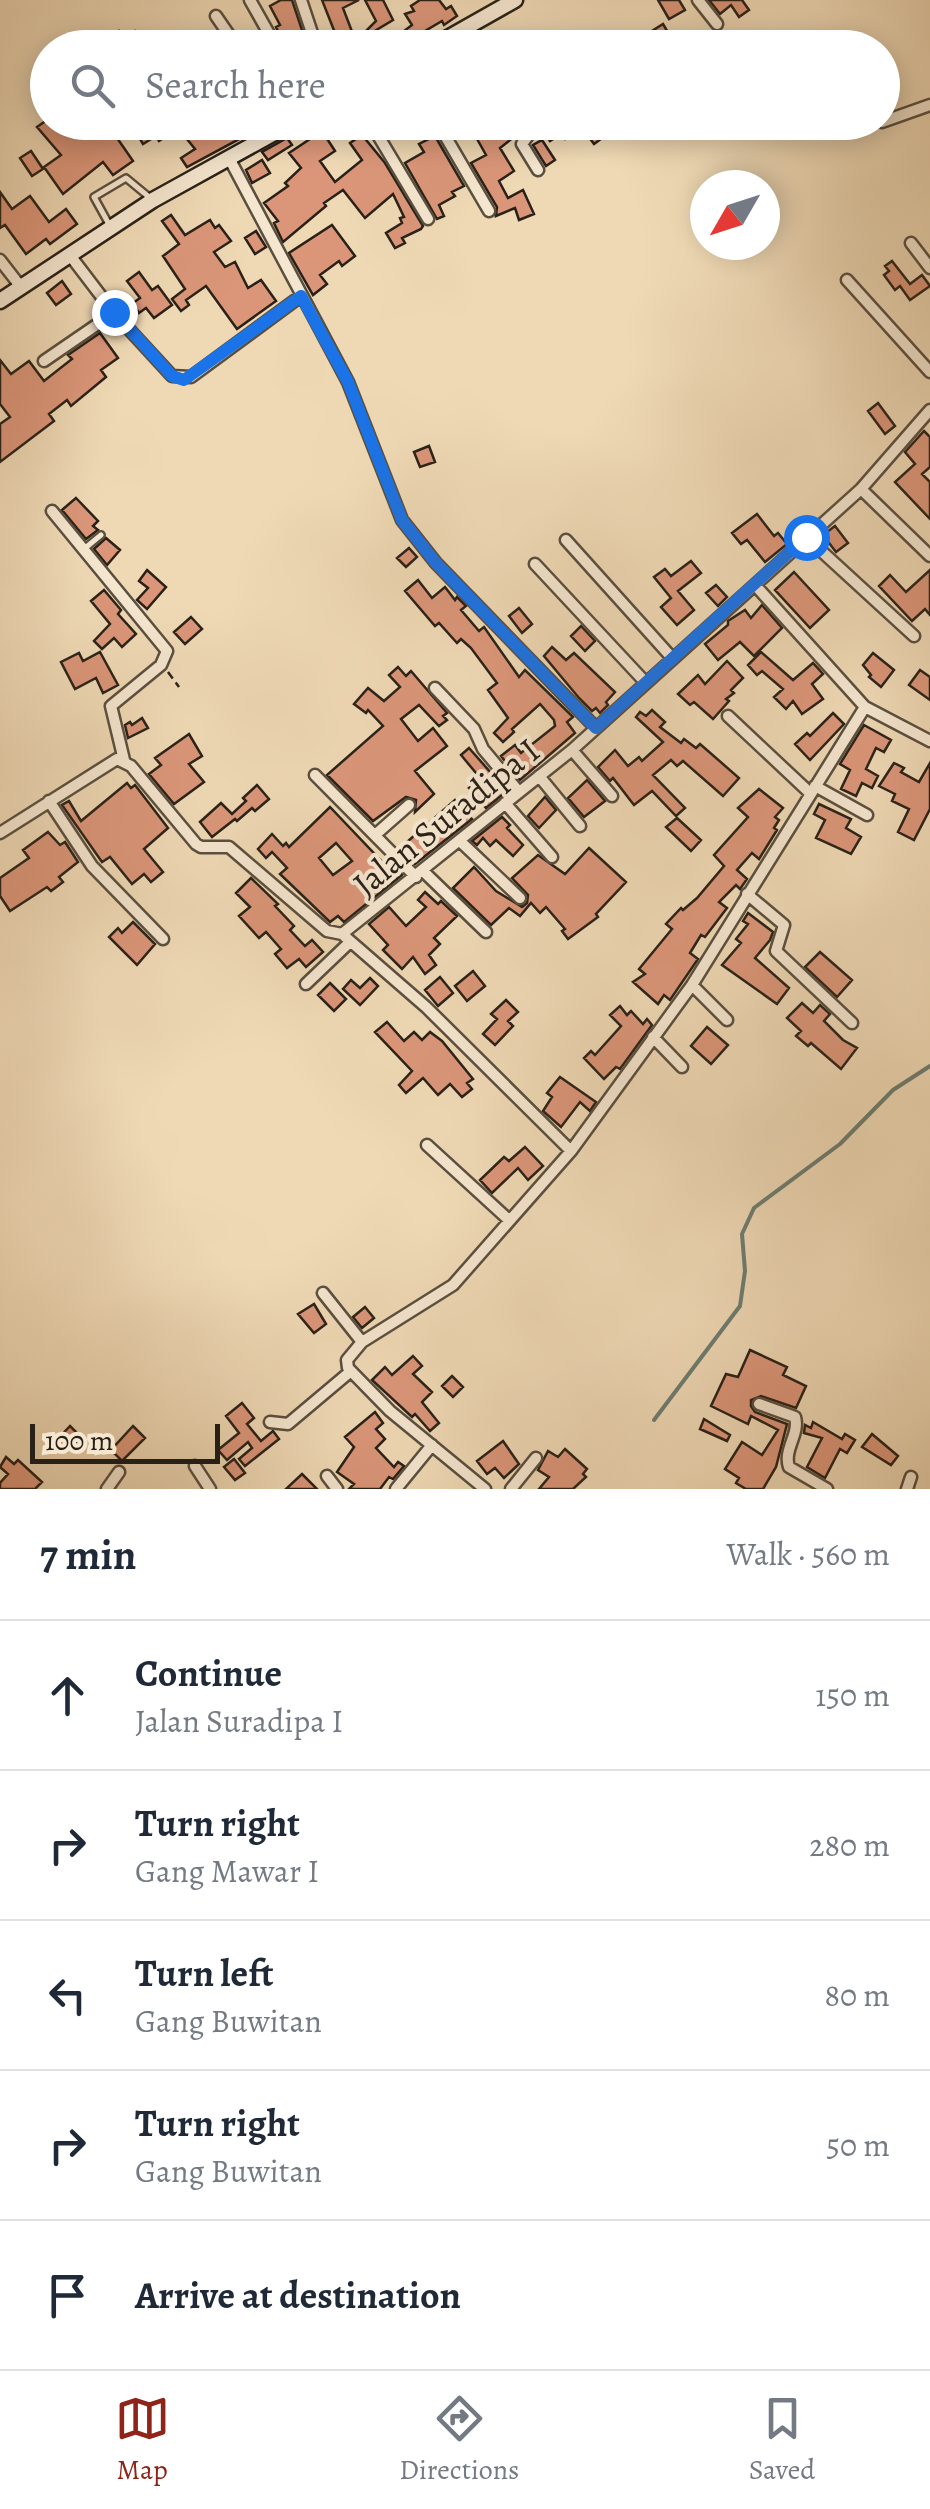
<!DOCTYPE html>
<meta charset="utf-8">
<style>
body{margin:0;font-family:Alegreya,serif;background:#f2f2f3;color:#1f2937}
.compass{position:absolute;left:690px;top:170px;width:90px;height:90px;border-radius:50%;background:#fff;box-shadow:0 5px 25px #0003;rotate:231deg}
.scale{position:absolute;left:30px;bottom:25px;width:190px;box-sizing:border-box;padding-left:10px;border:5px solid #292118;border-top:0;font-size:28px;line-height:35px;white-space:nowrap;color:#292118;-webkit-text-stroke:8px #f5e6cf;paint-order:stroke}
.stop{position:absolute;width:30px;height:30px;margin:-22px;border:8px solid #1a73e8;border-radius:50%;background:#fff}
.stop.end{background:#1a73e8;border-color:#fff;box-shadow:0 2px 10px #0008}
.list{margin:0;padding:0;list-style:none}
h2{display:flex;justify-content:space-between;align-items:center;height:130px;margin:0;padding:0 40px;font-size:42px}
h2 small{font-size:32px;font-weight:400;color:#747a83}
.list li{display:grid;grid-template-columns:65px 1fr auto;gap:30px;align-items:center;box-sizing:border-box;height:150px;padding:0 40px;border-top:2px solid #e0e1e3}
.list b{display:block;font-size:38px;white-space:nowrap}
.list p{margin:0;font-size:32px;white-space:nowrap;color:#747a83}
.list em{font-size:32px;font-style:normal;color:#747a83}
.icon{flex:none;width:55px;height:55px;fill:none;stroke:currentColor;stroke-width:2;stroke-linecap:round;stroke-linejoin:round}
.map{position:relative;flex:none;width:930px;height:1489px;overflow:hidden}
.search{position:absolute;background:#fff;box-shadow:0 5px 25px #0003;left:30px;right:30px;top:30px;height:110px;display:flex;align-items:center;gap:25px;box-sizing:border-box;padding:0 35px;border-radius:55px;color:#747a83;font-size:38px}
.sheet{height:880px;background:#fff}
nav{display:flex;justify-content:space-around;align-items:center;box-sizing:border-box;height:140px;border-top:2px solid #e0e1e3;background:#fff;font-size:28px;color:#747a83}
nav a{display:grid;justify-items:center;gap:5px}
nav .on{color:#8f2418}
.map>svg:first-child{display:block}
</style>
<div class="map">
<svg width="930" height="1489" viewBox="0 0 930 1489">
<rect width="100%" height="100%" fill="#efd9b5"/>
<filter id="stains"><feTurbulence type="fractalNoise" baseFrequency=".002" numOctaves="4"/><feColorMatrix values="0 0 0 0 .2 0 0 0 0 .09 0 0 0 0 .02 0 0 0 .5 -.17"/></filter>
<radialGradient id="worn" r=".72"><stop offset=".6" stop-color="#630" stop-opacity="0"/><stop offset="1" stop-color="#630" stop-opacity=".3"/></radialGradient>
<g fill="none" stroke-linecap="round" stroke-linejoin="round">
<path stroke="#6d7d71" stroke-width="4" d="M654,1420L740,1306L745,1271L742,1234L754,1208L840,1144L893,1090L930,1066"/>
</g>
<path fill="#db9679" stroke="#292118" stroke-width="2.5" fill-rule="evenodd" d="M281,0H292L308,48H286L276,27L280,25L270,6Z
M322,0H359L343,8L356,42L341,48Z
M365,0H383L393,20L363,38L361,36L376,21Z
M420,0H439L446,9L451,6L457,16L444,25L442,21L420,34L422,38L406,45L400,34L412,25L405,14L414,11L411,6Z
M658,0H679L685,10L669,19Z
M709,0H742L749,10L739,17L731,5L720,14Z
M663,24L677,48H661L652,31Z
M119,31L124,38L135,31L144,48H101Z
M47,120L106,122L133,161L113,175L103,162L63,194L44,167L61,155L37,127Z
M130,122H271L187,167L181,158L195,149L178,128L159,141L156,136L143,144Z
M447,122H477L456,137Z
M485,122H513L519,133L500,148L514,171L499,181L508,198L523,190L534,214L519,220L515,208L496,216L497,207L471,163L486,155L472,130Z
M553,122H577L571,127L574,132L565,139L561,134L550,141L544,132Z
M592,122H595L605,136L594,144L583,129Z
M322,131L335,151L320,161L335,182L362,160L350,143L362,135L385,163L423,226L421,229L402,238L405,243L395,248L386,233L402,223L400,218L404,217L393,194L365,218L343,190L324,203L326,206L283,242L274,223L278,221L264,203L288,186L285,183L301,168L289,153Z
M435,136L464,186L452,192L455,196L439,205L444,216L437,219L405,163L424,152L419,144Z
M287,138L292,145L268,160L262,152Z
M542,140L555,160L546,166L533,145Z
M31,151L43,169L32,176L20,158Z
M262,160L270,173L252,183L246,170Z
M0,192L12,209L30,196L49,222L66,209L77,224L50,244L46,239L26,254L5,225L0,228Z
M171,215L185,235L210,220L215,228L219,225L231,241L214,252L225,267L235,262L248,288L261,280L276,301L237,329L206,286L186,300L189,305L181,311L172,299L185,289L163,256L179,244L162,221Z
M332,225L355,256L342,266L339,261L320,275L327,284L313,295L289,253Z
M256,231L266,247L255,254L245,238Z
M892,261L910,284L922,275L930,286L910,300L900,286L895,290L884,275L889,271L885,266Z
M139,272L152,290L158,286L172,305L154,318L146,308L139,313L133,303L140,298L127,281Z
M62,281L71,294L56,305L47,293Z
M100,333L118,358L101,370L106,377L71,406L67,400L49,414L54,421L0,462V424L10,417L0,404V360L11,374L29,361L44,381L72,359L68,355Z
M878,403L895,426L885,434L868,411Z
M924,431L930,437V467L922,474L930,482V519L895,482L915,464L905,452Z
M429,446L435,462L420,467L414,452Z
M76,498L98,521L93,526L98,530L86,539L62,510Z
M757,514L774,536L778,533L787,544L765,562L747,540L741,544L732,533Z
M835,526L848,543L836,552L823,535Z
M106,538L120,550L107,565L94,549Z
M409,548L417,557L406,567L397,558Z
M691,561L701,573L678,591L694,610L677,625L661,607L671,598L654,577L665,569L671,576Z
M147,570L166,587L147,609L137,600L148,588L139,581Z
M930,570V615L925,609L912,621L879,586L890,575L906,592Z
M794,572L829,610L810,628L775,590Z
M418,580L432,598L445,587L455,600L457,597L466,606L461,610L479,631L484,627L519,677L525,670L573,717L567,722L575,733L520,780L501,756L515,745L521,753L555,726L554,720L540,704L512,729L514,732L503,742L494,733L508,718L488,690L497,683L471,648L461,639L457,643L439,623L435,626L405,591Z
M716,585L727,597L718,606L706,593Z
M104,590L121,610L118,614L136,634L122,647L114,638L102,649L94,641L110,624L91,601Z
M762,605L782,628L754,656L740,642L718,660L705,644L728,625V621L745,610L751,618Z
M519,608L532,624L522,633L509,616Z
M191,617L202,629L185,644L174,632Z
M581,626L595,641L585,651L571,636Z
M552,647L566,660L574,653L615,692L606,702L608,705L600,713L596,708L592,711L579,698L544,656Z
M100,652L118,685L103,693L96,678L75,689L61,662L79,653L83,661Z
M761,652L793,680L813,663L823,674L812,684L823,699L802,714L793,701L786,709L774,697L783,689L762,671L757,675L748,665Z
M873,653L894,670L881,687L869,677L871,675L863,665Z
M727,661L743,678L731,690L734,693L726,699L729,701L713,719L694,702L690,705L678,694L698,675L705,684Z
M398,667L406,676L411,671L447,713L443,716L447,720L439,726L419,705L401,719L418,741L433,728L447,746L415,771L434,794L415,812L416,800L406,797L373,821L327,775L383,726L368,710L366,713L354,704L368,688L384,701L400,687L389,675Z
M920,670L930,677V700L909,685Z
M652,710L665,722L660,727L681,743L684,739L696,748L700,744L739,778L723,796L683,761L677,766L671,760L653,775L685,808L676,816L652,791L634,805L613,778L610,781L598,767L615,750L628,766L639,757L642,761L663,742L636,717L640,712L646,716Z
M833,713L844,724L810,760L795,744L807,733L810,736Z
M142,718L148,728L128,738L125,725L130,722L132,725Z
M864,725L891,740L884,752L876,748L866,769L878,776L872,788L862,783L856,796L841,789L850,770L840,764Z
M189,734L202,756L189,764L204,782L174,804L149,774L161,765L155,758Z
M469,748L507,791L486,808L469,788L481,779L461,755Z
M894,763L904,768L901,772L919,782L930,763V809L914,840L898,832L909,809L892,801L895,794L879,786Z
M587,780L605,801L584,817L568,798Z
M127,783L131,788L135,785L168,828L144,849L163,872L151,882L144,874L132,884L110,857L102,862L62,805L69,801L81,821Z
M257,785L269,799L255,811L252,808L237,821L235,819L212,837L200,822L221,803L232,814L246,801L243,798Z
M759,789L783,808L775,817L779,820L774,828L777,830L759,859L752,853L737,870L747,879L740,889L736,885L719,902L727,908L705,937L701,935L690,953L698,959L670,1000L664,995L658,1004L633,982L645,974L639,969L672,929L666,924L681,908L683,910L697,898L724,866L714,855L748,817L738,808Z
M545,797L556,810L539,828L528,816Z
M455,800L472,819L415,864L400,848Z
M819,804L851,819L846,828L861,837L851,854L816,838L825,820L814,814Z
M330,807L391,871L395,868L402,875L344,922L338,916L330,922L280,874L287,868L272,852L266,858L258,849L272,834L283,846L286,843L289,847ZM336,843L352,861L333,875L319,858Z
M502,817L510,825L507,828L523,845L513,856L496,840L490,846L483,838L477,845L472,841Z
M677,818L701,840L691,851L666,827Z
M48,832L60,845L65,842L78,862L59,877L63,882L51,891L47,887L10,911L0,896V878L29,858L23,850Z
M589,848L626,882L596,914L598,917L568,939L562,931L565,929L546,907L540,913L531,903L520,916L509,908L491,925L453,888L474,867L496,891L522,907L527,903L528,895L512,878L538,855L565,874Z
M251,878L278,904L275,906L294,926L290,930L305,946L312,940L323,952L306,967L299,959L287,968L275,954L281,949L266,932L259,938L239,916L250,907L236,893Z
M425,892L438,904L441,901L457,916L434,938L440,944L429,955L436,965L425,974L413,957L402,969L383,950L388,945L369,924L389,907L406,926L426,907L418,900Z
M748,913L773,932L770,940L755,958L789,988L777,1004L722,965L741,943L736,939L748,924L743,921Z
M133,922L155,944L137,965L109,937L118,928L122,933Z
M820,952L852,980L837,997L805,967Z
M473,971L485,986L467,1001L455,986Z
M440,977L453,993L438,1006L425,990Z
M370,978L378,986L360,1005L343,989L351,980L360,988Z
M330,983L346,999L334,1011L318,995Z
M506,1000L518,1012L508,1021L513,1026L495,1045L483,1034L497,1019L491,1014Z
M802,1003L813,1013L820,1005L830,1014L824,1021L843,1040L857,1048L841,1069L811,1043L808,1046L796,1036L801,1031L787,1018Z
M620,1006L627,1015L631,1011L643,1024L647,1019L652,1025L620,1069L616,1067L604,1079L584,1058L591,1051L595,1055L621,1026L610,1015Z
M387,1022L404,1041L414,1032L422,1040L430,1032L442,1041L473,1079L467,1083L472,1089L462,1097L450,1084L438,1095L423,1078L406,1093L399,1085L412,1071L375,1032Z
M707,1027L728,1045L711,1064L691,1046Z
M560,1077L596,1102L590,1111L580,1102L561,1127L543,1111L552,1097L547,1093Z
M525,1147L543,1166L528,1180L518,1168L492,1193L480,1180L504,1157L509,1161Z
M314,1304L326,1324L314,1333L298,1314Z
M365,1307L374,1318L362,1328L353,1317Z
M750,1350L787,1367L783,1375L806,1386L796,1408L761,1396L751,1400V1406L755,1412L787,1424L776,1467L763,1489H746L736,1483L739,1478L725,1469L742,1442L762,1455L778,1430L751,1416L748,1424L711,1406L726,1374L738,1377Z
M413,1356L422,1366L413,1374L432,1392L422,1402L439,1423L430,1431L415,1414L412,1417L372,1380L385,1367L392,1375Z
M452,1376L463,1387L453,1397L442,1386Z
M242,1403L254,1418L247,1424L261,1441L273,1431L279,1439L245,1466L239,1459L252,1448L248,1442L227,1460L218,1450L239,1433L226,1416Z
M375,1412L383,1423L376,1429L385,1439L376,1448L394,1467L398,1462L404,1466L393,1479L389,1477L380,1489H349L354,1484L337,1472L354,1447L345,1437Z
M704,1419L730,1435L727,1441L700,1429Z
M813,1422L842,1439L845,1434L855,1440L847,1453L840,1449L825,1478L807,1467L822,1438L804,1433L805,1425L811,1428Z
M70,1426L81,1437L67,1451L56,1441Z
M133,1426L145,1438L122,1461L111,1450Z
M872,1434L898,1456L891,1465L862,1447Z
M503,1441L519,1464L504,1478L495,1468L487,1474L477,1461Z
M565,1449L587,1469L583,1474L586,1477L573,1489H539L549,1477L538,1470L548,1451L558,1457Z
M6,1457L14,1464L18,1460L42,1482L35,1489H0V1483L8,1474L0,1467Z
M234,1459L245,1473L235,1480L224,1467Z
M302,1474L317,1489H286Z"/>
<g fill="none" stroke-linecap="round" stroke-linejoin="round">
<defs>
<path id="service" d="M110,226L94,197L126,178L149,197
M84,549L101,535"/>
<path id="minor" d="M250,0L277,48
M301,0L317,48
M698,0L717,24
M216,16L238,48
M467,27L481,48
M370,122L428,219
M437,122L489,211
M530,122L532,130L522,144L538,170
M882,122L930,105
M229,158L348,382L402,520L436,563L596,728
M911,243L930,268
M69,254L114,313L172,376L191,377L301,296
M0,260L21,287
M847,280L930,372
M44,361L114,313
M861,489L930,556
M52,511L167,651L161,665L111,706L124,760
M806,537L914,636
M566,540L673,659
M535,564L646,683
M435,688L474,729L483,749L519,792
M865,707L930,741
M728,716L810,793
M572,750L612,796
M315,775L416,877
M539,776L580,826
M815,786L867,815
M49,801L92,866L163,939
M505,803L552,857
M0,833L117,759L131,766L196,844L201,847H229L327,931L342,934
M375,835L409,805
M460,841L520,898
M423,871L486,932
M747,894L784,925L776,951L852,1023
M342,934L572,750L861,489L930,410
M342,934L426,1007L571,1151
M306,984L350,942
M692,985L727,1020
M653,1037L682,1067
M427,1145L509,1220
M323,1293L362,1342
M759,1404L795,1417C800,1434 783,1450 789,1467L827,1489
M270,1422L288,1424L351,1371
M195,1466L210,1489
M327,1476L337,1489
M107,1489L119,1472
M396,1489L432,1445
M485,1489L390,1411L348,1368L347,1360L362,1342L453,1285L571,1151L692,985L865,707L755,585
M511,1489L536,1458
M907,1489L911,1477"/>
<path id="secondary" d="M430,48L515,0
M0,301L153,200L294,122"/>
</defs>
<use href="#service" stroke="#5a4f3f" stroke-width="10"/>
<use href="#minor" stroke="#5a4f3f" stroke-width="15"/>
<use href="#secondary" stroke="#292118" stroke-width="19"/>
<path stroke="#292118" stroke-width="2.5" stroke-dasharray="8 5" stroke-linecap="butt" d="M168,672L179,687"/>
<use href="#service" stroke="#f5e6cf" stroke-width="5"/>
<use href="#minor" stroke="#f5e6cf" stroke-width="10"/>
<use href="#secondary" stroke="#f5e6cf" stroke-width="14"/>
</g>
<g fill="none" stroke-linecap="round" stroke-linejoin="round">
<path stroke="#1a73e8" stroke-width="12" d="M114,312L172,376L184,380L301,296L348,382L402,520L436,563L596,728L806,537"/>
</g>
<g text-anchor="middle" stroke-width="8" stroke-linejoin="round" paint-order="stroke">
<g font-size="35" fill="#292118" stroke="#f5e6cf">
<text transform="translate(446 817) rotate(-39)" y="12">Jalan Suradipa I</text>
</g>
</g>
<rect width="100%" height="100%" filter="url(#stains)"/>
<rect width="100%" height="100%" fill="url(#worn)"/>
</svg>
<svg class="compass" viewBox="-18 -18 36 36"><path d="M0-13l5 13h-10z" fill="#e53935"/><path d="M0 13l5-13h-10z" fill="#747a83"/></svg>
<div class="scale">100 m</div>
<div class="stop" style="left:806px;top:537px"></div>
<div class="stop end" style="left:114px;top:312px"></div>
<div class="search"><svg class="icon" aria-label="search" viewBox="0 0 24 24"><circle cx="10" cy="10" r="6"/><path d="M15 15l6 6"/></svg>Search here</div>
</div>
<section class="sheet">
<h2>7 min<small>Walk · 560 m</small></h2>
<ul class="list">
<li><svg class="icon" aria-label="ahead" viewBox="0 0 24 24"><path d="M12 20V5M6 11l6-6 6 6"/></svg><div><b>Continue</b><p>Jalan Suradipa I</p></div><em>150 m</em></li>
<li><svg class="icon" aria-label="right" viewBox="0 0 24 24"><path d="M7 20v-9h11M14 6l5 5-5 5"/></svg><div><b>Turn right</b><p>Gang Mawar I</p></div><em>280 m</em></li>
<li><svg class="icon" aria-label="left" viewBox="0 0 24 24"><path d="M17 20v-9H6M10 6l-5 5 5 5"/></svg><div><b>Turn left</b><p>Gang Buwitan</p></div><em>80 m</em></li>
<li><svg class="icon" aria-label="right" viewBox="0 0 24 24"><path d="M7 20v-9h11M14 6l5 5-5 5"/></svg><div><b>Turn right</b><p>Gang Buwitan</p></div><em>50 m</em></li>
<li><svg class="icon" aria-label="arrive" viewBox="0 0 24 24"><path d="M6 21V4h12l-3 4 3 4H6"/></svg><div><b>Arrive at destination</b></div></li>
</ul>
</section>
<nav>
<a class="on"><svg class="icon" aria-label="map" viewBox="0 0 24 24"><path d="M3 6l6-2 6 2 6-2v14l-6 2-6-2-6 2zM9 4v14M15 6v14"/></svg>Map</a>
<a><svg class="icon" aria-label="directions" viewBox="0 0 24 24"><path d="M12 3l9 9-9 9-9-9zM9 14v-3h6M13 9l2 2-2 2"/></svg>Directions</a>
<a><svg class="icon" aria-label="saved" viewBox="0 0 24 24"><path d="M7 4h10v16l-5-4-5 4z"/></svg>Saved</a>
</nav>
